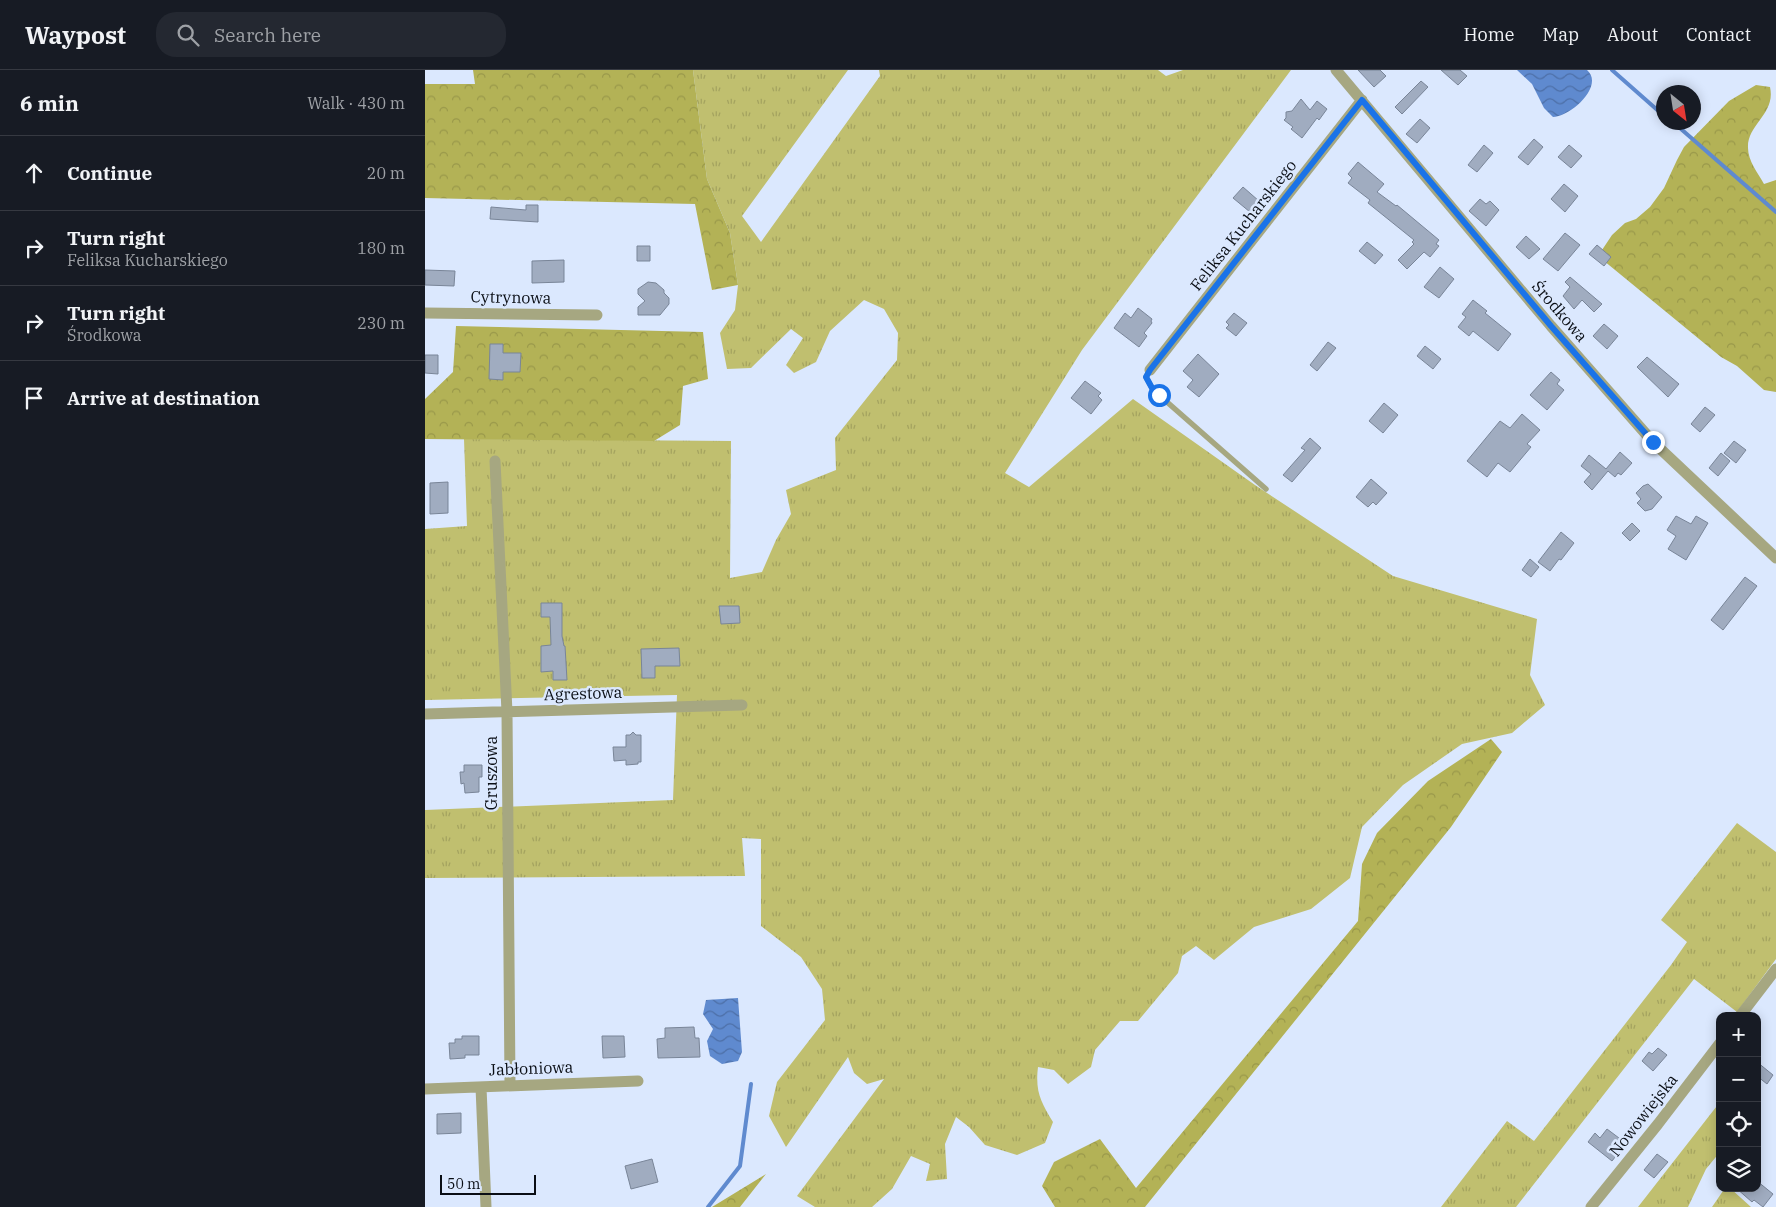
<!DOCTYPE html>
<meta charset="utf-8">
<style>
body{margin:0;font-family:"IBM Plex Serif",serif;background:#242831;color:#f1f3f6}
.controls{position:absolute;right:15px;bottom:15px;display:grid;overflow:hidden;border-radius:10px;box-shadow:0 2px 12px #0003}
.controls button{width:45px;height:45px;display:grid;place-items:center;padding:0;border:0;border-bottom:1px solid #363941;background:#171b24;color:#f1f3f6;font:25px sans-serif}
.compass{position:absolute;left:1231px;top:15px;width:45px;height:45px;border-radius:50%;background:#171b24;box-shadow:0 2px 12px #0003;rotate:150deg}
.scale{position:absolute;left:15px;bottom:12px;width:96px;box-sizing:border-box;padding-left:5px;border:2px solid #0a0e15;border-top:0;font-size:14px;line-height:18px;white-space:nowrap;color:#0a0e15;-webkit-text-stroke:4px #dbe8fe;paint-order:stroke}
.stop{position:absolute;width:15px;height:15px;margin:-11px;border:4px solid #1a73e8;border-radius:50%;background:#fff}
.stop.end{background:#1a73e8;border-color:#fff;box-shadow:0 1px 5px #0008}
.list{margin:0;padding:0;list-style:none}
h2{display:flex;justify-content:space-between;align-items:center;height:65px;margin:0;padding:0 20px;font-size:21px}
h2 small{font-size:16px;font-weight:400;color:#9ea1a6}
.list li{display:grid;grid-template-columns:32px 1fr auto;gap:15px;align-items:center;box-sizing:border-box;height:75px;padding:0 20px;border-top:1px solid #363941}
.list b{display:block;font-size:19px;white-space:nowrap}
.list p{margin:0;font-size:16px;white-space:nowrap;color:#9ea1a6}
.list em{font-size:16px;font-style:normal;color:#9ea1a6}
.icon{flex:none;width:28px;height:28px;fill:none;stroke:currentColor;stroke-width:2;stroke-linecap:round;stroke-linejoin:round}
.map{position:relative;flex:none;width:1351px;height:1137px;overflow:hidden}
header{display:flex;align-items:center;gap:30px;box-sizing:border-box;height:70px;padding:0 25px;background:#171b24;border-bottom:1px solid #363941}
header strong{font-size:24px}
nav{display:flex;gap:28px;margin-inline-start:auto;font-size:18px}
.search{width:350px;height:45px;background:#242831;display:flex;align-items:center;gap:12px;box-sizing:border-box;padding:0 18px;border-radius:20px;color:#9ea1a6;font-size:19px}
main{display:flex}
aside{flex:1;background:#171b24}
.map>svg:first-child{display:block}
</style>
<header>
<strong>Waypost</strong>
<div class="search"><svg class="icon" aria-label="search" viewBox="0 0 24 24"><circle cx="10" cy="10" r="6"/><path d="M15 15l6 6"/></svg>Search here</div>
<nav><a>Home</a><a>Map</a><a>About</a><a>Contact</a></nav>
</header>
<main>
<aside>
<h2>6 min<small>Walk · 430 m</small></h2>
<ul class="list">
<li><svg class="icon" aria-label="ahead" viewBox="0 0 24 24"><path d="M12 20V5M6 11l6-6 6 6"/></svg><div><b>Continue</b></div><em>20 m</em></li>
<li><svg class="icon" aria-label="right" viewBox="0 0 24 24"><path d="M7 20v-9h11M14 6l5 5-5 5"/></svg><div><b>Turn right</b><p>Feliksa Kucharskiego</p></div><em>180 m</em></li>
<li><svg class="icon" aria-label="right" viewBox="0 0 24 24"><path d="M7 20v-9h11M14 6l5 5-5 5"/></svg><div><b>Turn right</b><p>Środkowa</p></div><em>230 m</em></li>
<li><svg class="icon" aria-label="arrive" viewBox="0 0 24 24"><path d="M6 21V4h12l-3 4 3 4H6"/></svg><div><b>Arrive at destination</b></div></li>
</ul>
</aside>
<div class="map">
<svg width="1351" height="1137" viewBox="0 0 1351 1137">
<defs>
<pattern id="grass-tufts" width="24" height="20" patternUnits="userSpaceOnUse" patternTransform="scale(1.25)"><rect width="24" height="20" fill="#c0bf6f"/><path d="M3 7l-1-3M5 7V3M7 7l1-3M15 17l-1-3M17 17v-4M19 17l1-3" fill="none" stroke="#a4a35f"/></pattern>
<pattern id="forest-crowns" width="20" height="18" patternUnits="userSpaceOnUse" patternTransform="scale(1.25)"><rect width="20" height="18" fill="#b3b256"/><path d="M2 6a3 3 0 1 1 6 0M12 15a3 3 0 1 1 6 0" fill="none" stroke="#99984a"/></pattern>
<pattern id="water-waves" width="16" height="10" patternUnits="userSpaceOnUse" patternTransform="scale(1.25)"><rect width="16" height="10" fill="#5f8acf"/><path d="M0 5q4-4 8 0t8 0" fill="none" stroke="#4d6fa7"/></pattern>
</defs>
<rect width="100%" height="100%" fill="#dbe8fe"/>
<path fill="url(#grass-tufts)" d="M268,0H423L317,146L336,172L455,6L454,0H733L741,6L758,0H866L657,280L580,403L604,417L708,329L830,415L968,506L1112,549L1105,605L1120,635L1087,663L1037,674L978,715L937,757L925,808L886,839L829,857L789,890L771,876L757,886L753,903L713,951H695L670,980L666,997L643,1014L629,1000L613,997C610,1022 616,1032 628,1052L620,1073L592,1085L560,1075L544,1057L531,1047L520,1074L522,1109L501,1111L505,1094L486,1086L467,1119L447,1137H390L372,1126L459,1009L442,1014L429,1003L423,987L361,1077L344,1046L352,1012L400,950L397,919L376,887L336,856V769L317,768L320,806L0,808V740L248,730L252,625L0,630V459L42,456L39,369L306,371L305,508L337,502L351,470L366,444L361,420L411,400L410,368L472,290L473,263L459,239L439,230L405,261L391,292L369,303L361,295L378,268L366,259L326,298L302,299L295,263L310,240L313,215L305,163L282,109Z
M1312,753L1351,782V889L1312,942L1269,909L1091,1137H1016L1082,1051L1109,1071L1246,895L1262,872L1236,850Z
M1295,1032V1082L1281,1099L1263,1137H1213Z
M1300,1118H1305L1326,1137H1287Z"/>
<path fill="url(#forest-crowns)" d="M48,0H268L282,109L305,163L313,215L287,220L270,134L0,128V14H50Z
M1331,15L1345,17C1351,44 1322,54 1323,78C1323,91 1333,103 1339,114L1351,110V322L1339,320L1312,296L1296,287L1173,186L1187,165L1200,153L1211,149L1225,137L1239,118L1252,90L1259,77L1304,31Z
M31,256L278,262L283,309L258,316L255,355L229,371L0,369V329L28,302Z
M1066,669L1077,682L1026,757L720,1137H630L617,1116L629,1092L675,1069L711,1118L933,851L937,794L952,763L1003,711Z
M341,1104L315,1137H287Z"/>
<path fill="url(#water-waves)" d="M1092,0H1162C1180,16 1145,47 1128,47L1119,38L1107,14Z
M313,928L317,982L313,991L297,994L285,986L282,971L288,959L278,944L281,930Z"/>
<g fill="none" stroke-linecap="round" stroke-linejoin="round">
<path stroke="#5f8acf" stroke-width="4" d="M1187,0L1238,45
M1248,52L1351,142
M283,1137L315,1096L326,1014"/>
</g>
<path fill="#a0acc0" stroke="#798598" d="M933,0H955L961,6L949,17Z
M1016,0H1035L1042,6L1033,15Z
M996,11L1003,17L977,44L970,37Z
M876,29L885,40L892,31L902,39L894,50L892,48L877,68L866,59L868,57L859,50L861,48V42L867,41Z
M995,49L1005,58L992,73L981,64Z
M1109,69L1118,77L1103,95L1093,87Z
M1059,75L1068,83L1052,102L1043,95Z
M1144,75L1157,86L1146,98L1133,87Z
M933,92L959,114L952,122L971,136L972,135L1014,170L1011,174L1014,176L1005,187L999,182L982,199L973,190L989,174L987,172L989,170L943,133L945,130L923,113L927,108L923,104Z
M1139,114L1153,126L1140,142L1126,129Z
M818,117L834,131L825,142L808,128Z
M1055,129L1061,134L1065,131L1074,140L1061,156L1044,141Z
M101,135H113V152L65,149L66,137L101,140Z
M1140,163L1155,175L1133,201L1118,189Z
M1101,166L1115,179L1104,189L1091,177Z
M942,172L958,185L950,194L934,181Z
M1172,175L1186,187L1179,196L1164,184Z
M212,176H225V191H212Z
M139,190V212L107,213V191Z
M1015,197L1029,209L1014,228L999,217Z
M0,200L30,201L29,216L0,215Z
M1145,207L1177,234L1169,242L1157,230L1149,239L1138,226L1145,217L1140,212Z
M223,212L231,213L239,220V223L244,228V234L235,245H213V237L220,231L213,224V219Z
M1048,230L1062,241L1060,243L1086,264L1073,281L1048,261L1044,266L1033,257L1041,247L1037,244Z
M713,238L727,249L726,251L727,253L719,263L722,266L714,277L689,258L700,243L706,248Z
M809,243L822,253L811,266L801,258L804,255L801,252Z
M1179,254L1193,266L1182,279L1168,266Z
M903,272L911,278L892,301L885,295Z
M65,274H78V283H96L95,302H78V310L64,309Z
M1000,276L1016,289L1008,299L992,286Z
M773,284L794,304L774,327L762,317L768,310L758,301Z
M0,285H13V304L0,303Z
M1222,287L1254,314L1243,327L1212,297Z
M1126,302L1135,310L1132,314L1139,320L1122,340L1105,325Z
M660,311L676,323L673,326L677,330L666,344L646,328Z
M959,333L973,345L958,363L944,351Z
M1280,337L1290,345L1275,362L1266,354Z
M1097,344L1115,360L1102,374L1106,377L1085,402L1073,393L1062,407L1042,391L1075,351L1085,358Z
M885,368L896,378L867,412L858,405L880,380L876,378Z
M1309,371L1321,380L1311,393L1299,383Z
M1195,382L1207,393L1196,405L1193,403L1190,407L1183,401L1167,420L1159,412L1166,404L1156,396L1164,385L1181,399Z
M1296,383L1305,391L1293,406L1284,398Z
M946,409L962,423L951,435L948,432L943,437L931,427Z
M23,412V443L5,444V413Z
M1223,414L1237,427L1227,439L1220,441L1212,433L1216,429L1211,423L1218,416Z
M1251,446L1266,454L1271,446L1283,453L1261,490L1243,479L1251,466L1242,460Z
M1207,453L1215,461L1205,471L1197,463Z
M1136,462L1149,473L1136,490L1134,489L1125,501L1113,492Z
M1105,489L1114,497L1106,507L1097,500Z
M1320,507L1332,516L1298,560L1286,550Z
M116,533H137V566L139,576H140L142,610H128V601L116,602V576L126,575L125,547H116Z
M294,536H314L315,553L296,554Z
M254,578L255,596H230V608H217L216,579Z
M208,662L211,665H216V692H213V694L201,695V690L189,691L188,677H201V665H205Z
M39,695H57V707H54V722L40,723L39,713L36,714L35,702H39Z
M269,957L270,968H274L275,987L233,988L232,969L240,968V958Z
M37,966H54V985H40V988L25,989L24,973H30V969H37Z
M177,966H199L200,987L178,988Z
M1233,978L1242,985L1228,1001L1217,991L1224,982L1227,984Z
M1332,992L1348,1005L1342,1014L1332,1006Z
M36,1043V1063L12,1064V1044Z
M1182,1059L1198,1071L1191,1080L1194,1082L1187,1091L1163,1072L1170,1063L1175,1068Z
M1232,1084L1243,1092L1229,1108L1219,1100Z
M227,1089L233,1112L206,1119L200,1096Z
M1332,1111L1348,1124L1338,1137L1329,1130L1327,1132L1311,1118H1332Z"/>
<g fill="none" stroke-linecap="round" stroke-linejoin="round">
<path stroke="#a6a781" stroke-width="5.5" d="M725,300L721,307L727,318L734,325L841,419"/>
<path stroke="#a6a781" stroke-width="11" d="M911,0L1126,256L1228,372L1351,488
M0,243L172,245
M725,300L937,30
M70,391L82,642L85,1015
M0,644L317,635
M1315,946L1351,899
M56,1017L61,1137
M0,1019L213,1011
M1166,1137L1233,1054L1295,973"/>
</g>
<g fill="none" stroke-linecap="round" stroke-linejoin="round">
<path stroke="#1a73e8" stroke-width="6" d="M734,325L727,318L721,307L725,300L937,30L1126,256L1228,372"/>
</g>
<g text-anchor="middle" stroke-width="5" stroke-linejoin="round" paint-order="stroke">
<g font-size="16" fill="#0a0e15" stroke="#dbe8fe">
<text transform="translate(818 155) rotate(-52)" y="6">Feliksa Kucharskiego</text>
<text transform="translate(86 227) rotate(1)" y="6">Cytrynowa</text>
<text transform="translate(1135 241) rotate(49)" y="6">Środkowa</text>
<text transform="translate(158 623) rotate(-2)" y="6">Agrestowa</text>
<text transform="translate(66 703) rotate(-90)" y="6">Gruszowa</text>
<text transform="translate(106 998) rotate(-2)" y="6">Jabłoniowa</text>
<text transform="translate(1218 1045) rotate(-52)" y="6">Nowowiejska</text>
</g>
</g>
</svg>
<div class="controls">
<button>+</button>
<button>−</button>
<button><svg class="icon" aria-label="locate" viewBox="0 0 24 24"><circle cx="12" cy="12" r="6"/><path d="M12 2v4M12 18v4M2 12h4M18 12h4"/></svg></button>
<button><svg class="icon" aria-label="layers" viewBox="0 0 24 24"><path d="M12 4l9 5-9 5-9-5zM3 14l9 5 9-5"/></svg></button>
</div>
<svg class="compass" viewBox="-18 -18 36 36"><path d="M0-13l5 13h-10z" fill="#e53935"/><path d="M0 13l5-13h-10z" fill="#9ea1a6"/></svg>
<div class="scale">50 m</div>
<div class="stop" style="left:734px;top:325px"></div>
<div class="stop end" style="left:1228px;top:372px"></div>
</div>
</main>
